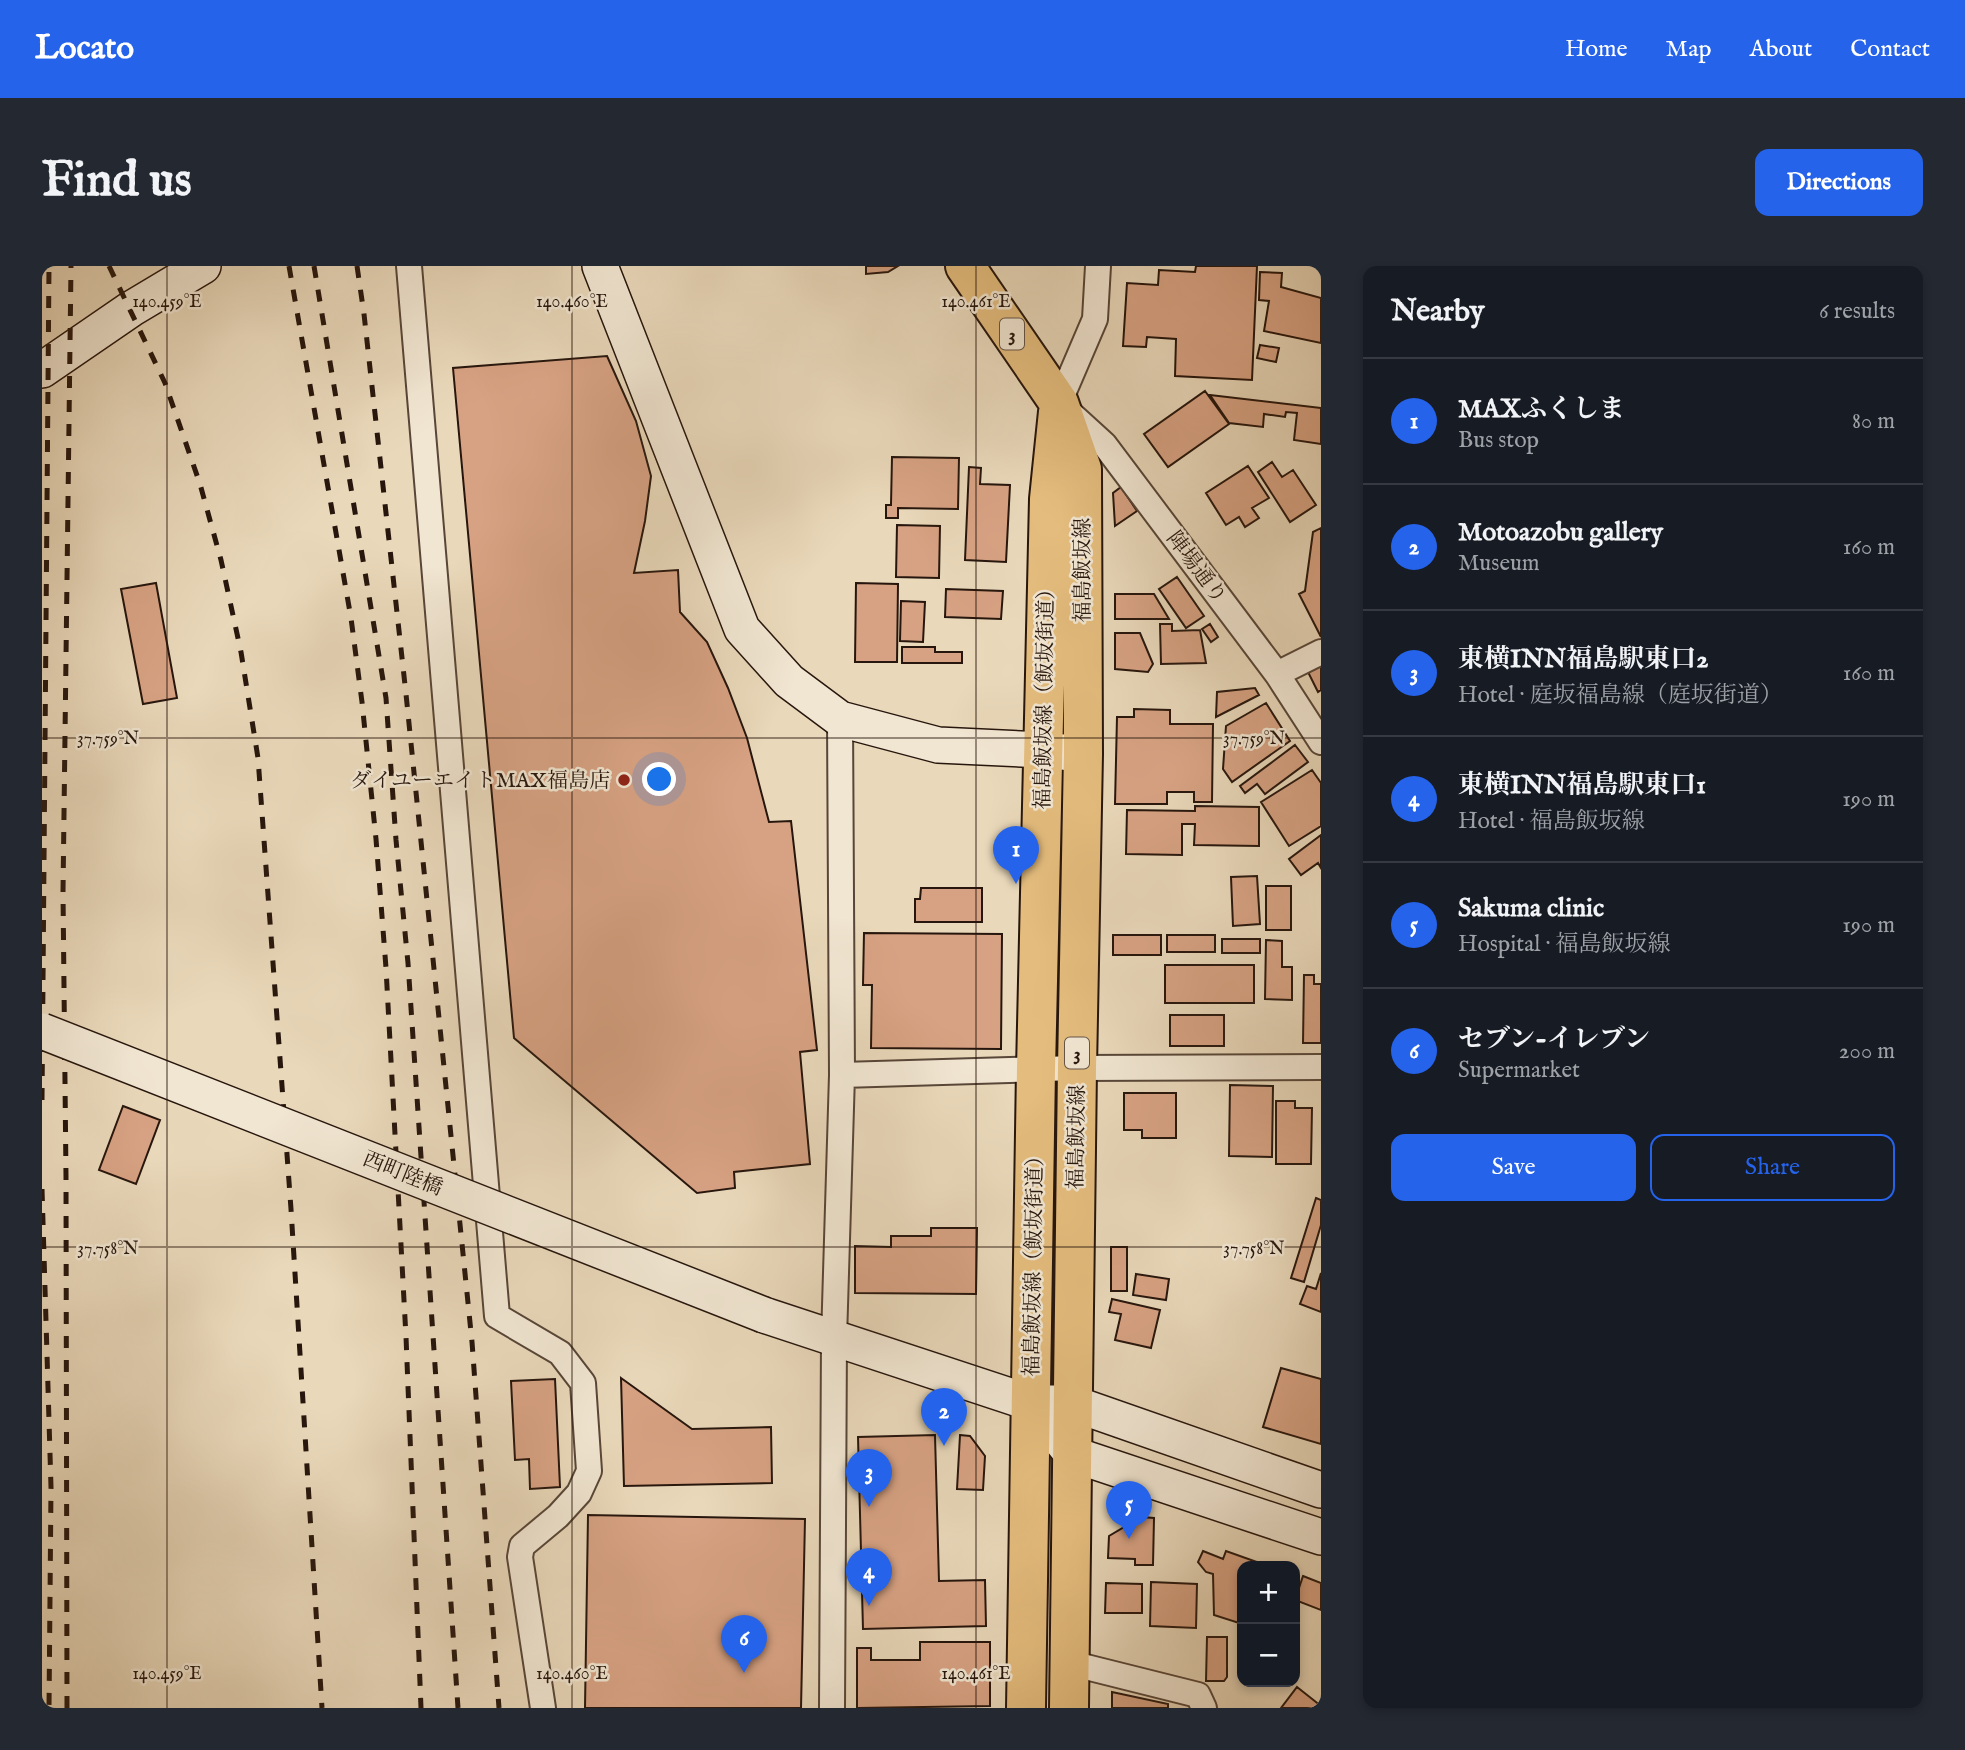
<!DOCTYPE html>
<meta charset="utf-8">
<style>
body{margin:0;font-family:"IM FELL English","Noto Serif JP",serif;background:#242831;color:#f1f3f6}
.controls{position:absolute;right:21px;bottom:21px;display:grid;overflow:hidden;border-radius:14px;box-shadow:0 4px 10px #0003}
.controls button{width:63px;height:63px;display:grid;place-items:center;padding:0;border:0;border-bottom:2px solid #363941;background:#171b24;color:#f1f3f6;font:35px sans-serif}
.you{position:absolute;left:618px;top:514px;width:24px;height:24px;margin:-18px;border:5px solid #fff;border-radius:50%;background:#1a73e8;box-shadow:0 0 0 10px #1a73e833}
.badge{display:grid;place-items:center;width:46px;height:46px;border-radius:50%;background:#2563eb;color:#fff;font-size:23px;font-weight:700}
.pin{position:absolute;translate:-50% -58px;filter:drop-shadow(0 2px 4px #0008)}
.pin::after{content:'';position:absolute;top:37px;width:24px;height:21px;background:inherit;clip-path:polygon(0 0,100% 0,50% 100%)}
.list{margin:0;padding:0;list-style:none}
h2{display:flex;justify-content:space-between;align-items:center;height:91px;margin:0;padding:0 28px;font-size:30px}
h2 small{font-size:23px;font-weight:400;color:#9ea1a6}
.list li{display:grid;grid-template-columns:46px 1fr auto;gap:21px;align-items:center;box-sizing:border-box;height:126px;padding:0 28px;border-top:2px solid #363941}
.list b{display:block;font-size:26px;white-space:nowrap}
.list p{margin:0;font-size:23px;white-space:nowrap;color:#9ea1a6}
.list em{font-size:23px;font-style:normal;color:#9ea1a6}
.actions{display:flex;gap:14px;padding:21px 28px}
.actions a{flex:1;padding:16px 0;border:2px solid #2563eb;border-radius:14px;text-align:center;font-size:24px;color:#2563eb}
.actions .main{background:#2563eb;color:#fff}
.map{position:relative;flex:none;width:1279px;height:1442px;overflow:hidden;border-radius:14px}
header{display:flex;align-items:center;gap:42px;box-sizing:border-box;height:98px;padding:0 35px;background:#2563eb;color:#fff}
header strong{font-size:33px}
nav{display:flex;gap:38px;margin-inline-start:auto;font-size:24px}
.intro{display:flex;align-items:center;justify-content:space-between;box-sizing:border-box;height:168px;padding:0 42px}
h1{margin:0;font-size:49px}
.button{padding:18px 32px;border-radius:14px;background:#2563eb;color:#fff;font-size:24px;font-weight:700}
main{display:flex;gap:42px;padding:0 42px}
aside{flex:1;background:#171b24;border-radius:14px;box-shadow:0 4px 10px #0003}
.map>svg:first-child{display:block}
</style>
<header>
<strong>Locato</strong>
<nav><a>Home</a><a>Map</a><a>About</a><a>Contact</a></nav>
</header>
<div class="intro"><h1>Find us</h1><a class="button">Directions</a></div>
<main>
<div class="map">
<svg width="1279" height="1442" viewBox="0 0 1279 1442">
<rect width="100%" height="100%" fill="#e9d8ba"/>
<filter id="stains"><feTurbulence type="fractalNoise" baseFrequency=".00286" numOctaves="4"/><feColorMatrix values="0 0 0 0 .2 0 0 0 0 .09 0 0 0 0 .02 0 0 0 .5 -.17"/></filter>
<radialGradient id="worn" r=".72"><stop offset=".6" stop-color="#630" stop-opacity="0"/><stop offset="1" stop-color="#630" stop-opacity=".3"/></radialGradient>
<path fill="#d7a283" stroke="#27160d" stroke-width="2" d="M824,0H856L846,6L824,8Z
M1154,0H1215L1210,114L1133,110L1134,73L1105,71L1104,81L1081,80L1085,17L1116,19L1117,4L1153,6Z
M1218,6L1240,7L1239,21L1279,32V77L1222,65L1227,35L1217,34Z
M1218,79L1237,82L1234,96L1215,92Z
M565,90L594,155L609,210L603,255L592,307L636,304L638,346L665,376L686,422L705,472L727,556L749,555L775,784L758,786L768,898L692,906L693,922L655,927L472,772L411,102Z
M1163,125L1187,158L1126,201L1102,168Z
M1168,129L1279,142V178L1252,174L1255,147L1244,146L1243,151L1222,148L1221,161L1187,157Z
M850,191L917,192L916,243L856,242V252H844V239H849Z
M1230,196L1240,211L1251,204L1274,239L1248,256L1216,206Z
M1206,200L1227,232L1210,242L1217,252L1203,261L1197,251L1184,259L1164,227Z
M927,201L939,202L938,218L968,219L964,296L923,294Z
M1079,221L1095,245L1073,260L1071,227Z
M855,259L898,260L897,312L854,311Z
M1279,262V371L1257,328L1263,325L1271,266Z
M1135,311L1162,350L1144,362L1117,323Z
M114,317L135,432L101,438L79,323Z
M814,317L856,318L855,396H813Z
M904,323L961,325L959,353L903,351Z
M1073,328H1112L1127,353H1073Z
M859,335L883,336L881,376L858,375Z
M1118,358H1130V365L1158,364L1164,397L1119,398Z
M1168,358L1176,371L1169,376L1160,363Z
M1073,367H1098L1111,398L1106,406L1073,403Z
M860,381H893V386H920V397H860Z
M1279,400V424L1276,426L1266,406Z
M1213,422L1217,429L1174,451L1175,426Z
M1224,437L1248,475L1190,516L1181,503L1184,460Z
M1092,443L1128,444V458H1171L1170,536H1152V526H1125V538H1073L1075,451H1092Z
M1253,479L1266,496L1223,528L1215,518L1203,527L1198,520Z
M1270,504L1279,517V560L1247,580L1219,536Z
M1153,540L1217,541V580L1152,579L1153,558H1140V589L1084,588L1085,544L1153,545Z
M1279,569V602L1276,597L1259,609L1247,593Z
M1215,610L1218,658L1191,660L1189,611Z
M1224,620H1249V664H1224Z
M879,622H940V656H873V633H878Z
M822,667L960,668L959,783L829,782L830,719H821Z
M1071,669H1119V689H1071Z
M1125,669H1173V686H1125Z
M1180,673H1218V687H1180Z
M1224,674L1240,675V701H1250V734L1223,733Z
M1123,699H1212V737H1123Z
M1262,709H1272V718H1279V777H1261Z
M1128,749H1182V780H1128Z
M1188,819L1231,820L1230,891L1187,890Z
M1082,827H1134V872H1100V864H1082Z
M1234,835H1253V842H1270L1269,898H1234Z
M81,840L118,854L94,918L57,904Z
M1274,932L1279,934V959L1262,1016L1249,1012Z
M889,962H935L934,1028L813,1027V980L849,981V970H889Z
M1069,981H1085V1025H1069Z
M1279,1007V1046L1258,1038L1265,1020L1274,1023Z
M1094,1008L1127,1013L1124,1034L1091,1029Z
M1070,1033L1118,1044L1109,1082L1073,1074L1079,1048L1067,1046Z
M1239,1102L1279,1113V1178L1221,1161Z
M579,1112L650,1163L729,1161L730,1217L582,1220Z
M513,1113L518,1221L488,1223L487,1193L473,1194L469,1115Z
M893,1169L897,1315L943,1314L944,1360L821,1363L816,1171Z
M918,1169L928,1170L943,1190L941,1224L915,1223Z
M546,1249L763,1253L759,1442H543Z
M1099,1251L1112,1252L1111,1299H1093V1293L1066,1292L1067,1270Z
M1161,1285L1181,1293L1184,1285L1226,1300H1200V1358L1172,1349L1171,1308L1164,1306L1156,1296Z
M1261,1310L1279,1317V1344L1253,1334Z
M1109,1316L1155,1318L1154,1362L1108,1360Z
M1064,1317L1100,1318V1347H1063Z
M1165,1371H1185V1411L1182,1415H1164Z
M878,1376H948V1440L815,1442V1382H829V1394H878Z
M1255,1421L1279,1440L1278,1442H1239Z
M1070,1426L1126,1438V1442H1070Z"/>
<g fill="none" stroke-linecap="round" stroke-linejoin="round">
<defs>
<path id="street" d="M367,0L455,1050L518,1087L541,1117L547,1205L537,1227L516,1250L480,1280L478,1291L501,1442
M1056,0L1053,53L1017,137L1062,178L1235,408L1279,476
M1235,408L1279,386
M800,809L1035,802L1279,801
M1028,1397L1156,1429L1162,1442
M790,1442L792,1073L800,809L798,453"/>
<path id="secondary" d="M558,0L700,363L747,415L798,453L896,479L1001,484L1030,487
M0,104L89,43L161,0
M722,1049L989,1137H1030L1279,1224
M989,1137L1030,1188L1279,1271"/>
<path id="primary" d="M923,0L1017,137L1040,203L1041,488L1035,802L1027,1442
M984,1442L994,803L1007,233L1016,146"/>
</defs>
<use href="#street" stroke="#584638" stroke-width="28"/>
<use href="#secondary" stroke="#27160d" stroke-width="38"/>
<use href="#primary" stroke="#27160d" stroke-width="42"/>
<use href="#street" stroke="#f1e6d2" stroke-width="24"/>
<use href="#secondary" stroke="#f1e6d2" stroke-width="35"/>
<use href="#primary" stroke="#e4bc7d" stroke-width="38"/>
<path stroke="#27160d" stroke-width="5" stroke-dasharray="12 12" stroke-linecap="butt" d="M67,0L123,117L158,218L179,294L199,386L216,492L249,943L280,1442
M247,0L309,352L320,436L334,573L344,702L364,1071L379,1442
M272,0L344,432L354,574L366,697L416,1442
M315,0L322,48L364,428L430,1076L457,1442
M0,834L7,0
M0,923L9,1221L7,1442
M25,1442L24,911L21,626L29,0"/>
<defs>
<path id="secondary-bridge" d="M0,765L722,1049"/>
</defs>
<use href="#secondary-bridge" stroke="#27160d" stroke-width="38" stroke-linecap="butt"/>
<use href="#secondary-bridge" stroke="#f1e6d2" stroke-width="35"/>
</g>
<path fill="none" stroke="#27160d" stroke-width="2" stroke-opacity="0.45" d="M125,0V1442M530,0V1442M934,0V1442M0,472H1279M0,981H1279"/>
<circle fill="#8f2418" stroke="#f1e6d2" stroke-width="2.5" cx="582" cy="514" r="7"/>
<g text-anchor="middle" stroke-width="5" stroke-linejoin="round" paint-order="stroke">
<g fill="#f1e6d2" stroke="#645448" stroke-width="2">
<rect x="958" y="52.5" width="24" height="31" rx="5"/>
<rect x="1023" y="771.5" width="24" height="31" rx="5"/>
</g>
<g font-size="19" font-weight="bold" fill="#27160d">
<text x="970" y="75">3</text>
<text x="1035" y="794">3</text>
</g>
<g font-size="21" fill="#27160d" stroke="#f1e6d2">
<text transform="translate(1155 301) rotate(53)" y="7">陣場通り</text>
<text transform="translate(1040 304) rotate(-90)" y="7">福島飯坂線</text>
<text transform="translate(1002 428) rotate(-89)" y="7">福島飯坂線（飯坂街道）</text>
<text transform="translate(1034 871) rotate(-89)" y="7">福島飯坂線</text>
<text transform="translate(361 907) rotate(22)" y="7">西町陸橋</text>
<text transform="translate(991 995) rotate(-89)" y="7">福島飯坂線（飯坂街道）</text>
</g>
<g font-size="21" fill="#27160d" stroke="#f1e6d2" text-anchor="end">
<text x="568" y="521">ダイユーエイトMAX福島店</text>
</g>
</g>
<g font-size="18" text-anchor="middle" fill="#27160d" stroke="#f1e6d2" stroke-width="5" stroke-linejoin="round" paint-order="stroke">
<text x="125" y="41">140.459°E</text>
<text x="530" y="41">140.460°E</text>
<text x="934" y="41">140.461°E</text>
<text x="66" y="478">37.759°N</text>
<text x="1212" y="478">37.759°N</text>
<text x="66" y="988">37.758°N</text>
<text x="1212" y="988">37.758°N</text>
<text x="125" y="1413">140.459°E</text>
<text x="530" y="1413">140.460°E</text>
<text x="934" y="1413">140.461°E</text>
</g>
<rect width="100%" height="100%" filter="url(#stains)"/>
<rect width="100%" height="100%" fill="url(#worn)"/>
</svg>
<div class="controls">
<button>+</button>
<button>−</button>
</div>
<div class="you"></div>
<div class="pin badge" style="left:974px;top:618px">1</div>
<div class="pin badge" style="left:902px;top:1180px">2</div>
<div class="pin badge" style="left:827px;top:1241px">3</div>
<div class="pin badge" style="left:827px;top:1340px">4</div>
<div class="pin badge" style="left:1087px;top:1273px">5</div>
<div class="pin badge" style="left:702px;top:1407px">6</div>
</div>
<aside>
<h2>Nearby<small>6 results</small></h2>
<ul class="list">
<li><span class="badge">1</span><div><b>MAXふくしま</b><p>Bus stop</p></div><em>80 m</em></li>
<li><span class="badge">2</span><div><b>Motoazobu gallery</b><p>Museum</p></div><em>160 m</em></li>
<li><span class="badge">3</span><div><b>東横INN福島駅東口2</b><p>Hotel · 庭坂福島線（庭坂街道）</p></div><em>160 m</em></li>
<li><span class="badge">4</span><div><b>東横INN福島駅東口1</b><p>Hotel · 福島飯坂線</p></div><em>190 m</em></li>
<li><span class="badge">5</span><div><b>Sakuma clinic</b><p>Hospital · 福島飯坂線</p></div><em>190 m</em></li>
<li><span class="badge">6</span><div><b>セブン-イレブン</b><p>Supermarket</p></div><em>200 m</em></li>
</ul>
<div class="actions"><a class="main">Save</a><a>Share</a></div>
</aside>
</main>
